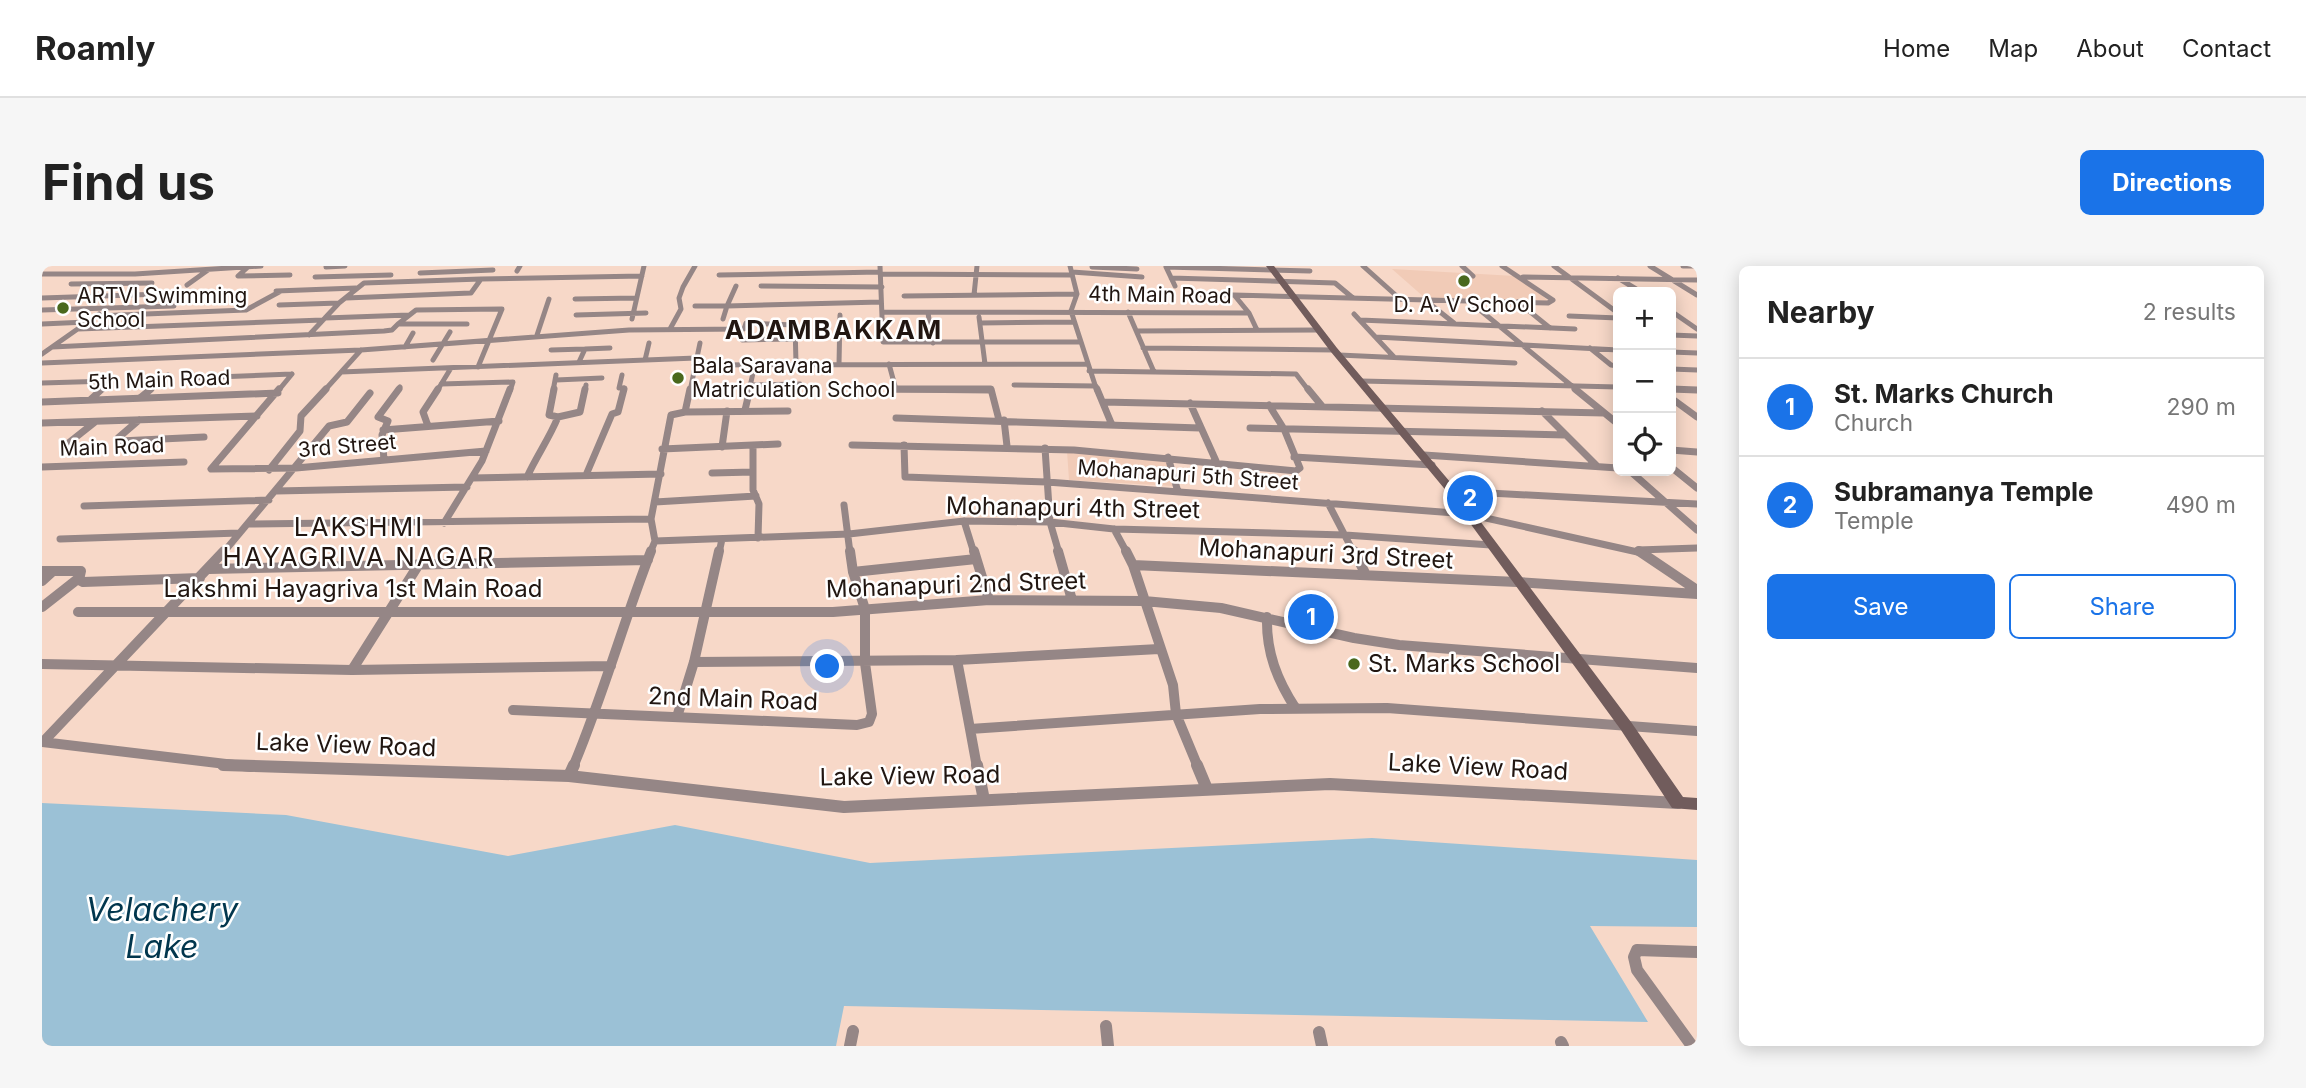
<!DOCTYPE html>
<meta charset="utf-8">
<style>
body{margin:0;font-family:Inter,sans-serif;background:#f6f6f6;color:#222}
.controls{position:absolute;right:21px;top:21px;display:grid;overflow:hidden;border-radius:10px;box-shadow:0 4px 18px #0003}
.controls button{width:63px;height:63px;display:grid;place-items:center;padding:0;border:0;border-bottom:2px solid #e0e0e0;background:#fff;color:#222;font:35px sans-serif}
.you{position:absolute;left:786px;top:401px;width:24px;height:24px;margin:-18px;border:5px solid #fff;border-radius:50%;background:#1a73e8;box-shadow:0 0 0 10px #1a73e833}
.badge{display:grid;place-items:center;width:46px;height:46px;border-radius:50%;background:#1a73e8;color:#fff;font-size:23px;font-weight:700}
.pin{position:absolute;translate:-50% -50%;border:4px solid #fff;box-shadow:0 2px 7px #0006}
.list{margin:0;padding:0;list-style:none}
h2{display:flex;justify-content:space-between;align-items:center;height:91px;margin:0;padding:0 28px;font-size:30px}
h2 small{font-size:23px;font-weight:400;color:#767676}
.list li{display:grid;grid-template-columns:46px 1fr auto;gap:21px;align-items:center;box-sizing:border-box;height:98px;padding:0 28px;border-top:2px solid #e0e0e0}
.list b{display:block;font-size:26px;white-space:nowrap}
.list p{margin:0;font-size:23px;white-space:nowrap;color:#767676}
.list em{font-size:23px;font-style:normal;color:#767676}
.actions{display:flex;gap:14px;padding:21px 28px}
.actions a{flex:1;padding:16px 0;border:2px solid #1a73e8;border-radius:10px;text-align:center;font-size:24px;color:#1a73e8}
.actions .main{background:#1a73e8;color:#fff}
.icon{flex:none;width:38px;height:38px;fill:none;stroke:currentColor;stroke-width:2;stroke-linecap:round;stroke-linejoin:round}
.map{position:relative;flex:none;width:1655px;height:780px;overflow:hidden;border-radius:10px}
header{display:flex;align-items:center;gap:42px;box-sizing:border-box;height:98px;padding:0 35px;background:#fff;border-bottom:2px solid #e0e0e0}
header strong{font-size:33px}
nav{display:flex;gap:38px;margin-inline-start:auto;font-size:24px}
.intro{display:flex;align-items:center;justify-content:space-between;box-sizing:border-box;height:168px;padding:0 42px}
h1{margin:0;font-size:49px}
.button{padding:18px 32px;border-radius:10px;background:#1a73e8;color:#fff;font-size:24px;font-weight:700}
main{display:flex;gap:42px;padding:0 42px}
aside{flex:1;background:#fff;border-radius:10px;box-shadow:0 4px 18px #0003}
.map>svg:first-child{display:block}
</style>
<header>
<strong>Roamly</strong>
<nav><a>Home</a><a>Map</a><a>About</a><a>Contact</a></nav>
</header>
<div class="intro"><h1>Find us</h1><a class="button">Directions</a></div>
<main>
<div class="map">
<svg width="1655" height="780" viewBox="0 0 1655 780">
<rect width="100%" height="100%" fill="#f7d8c8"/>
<path fill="#f1cbb7" d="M1350,3L1473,10L1489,19L1506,35L1383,32Z
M1025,185L1126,192L1131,220L1027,214Z"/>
<path fill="#9bc1d6" d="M0,537L244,549L466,590L633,559L828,597L1330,572L1655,594V661L1548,660L1606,756L802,740L794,780H0Z"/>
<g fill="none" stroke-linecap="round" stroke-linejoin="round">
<path stroke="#958686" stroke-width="5" d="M838,0L841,76H1037
M1028,0L1035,28L1029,45
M1321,0L1358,33
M1420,0L1431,10
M1512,0L1576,47
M1608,0L1655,29
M1641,0H1655
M206,1L196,10L248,9
M284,1L303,0
M1050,1L1095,3
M475,5L478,0
M1030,6L1100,11
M378,7L451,4
M0,8H93L219,0
M838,8L1030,9
M677,9L838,6
M273,11L349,9
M1481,11L1655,14
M1129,12L1293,17L1311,32
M1576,12L1599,26
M439,13L600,10
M29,18L110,17
M145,19L166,4
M694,20L685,40L839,36
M719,20L840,21
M1133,20L1124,1L1268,5
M234,25L314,22
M1153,28L1506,37L1511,34L1460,0
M932,29L935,0
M862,30L1035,28
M1193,30L1207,47L1215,64
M0,32L150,27
M533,33L594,32
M1383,34L1412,57
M1427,35L1536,125
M1476,36L1508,62
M237,39L297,37
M653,40H685L681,53
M0,44L132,40
M1029,45L1055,125
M1629,45L1655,63
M842,46L1207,47
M1086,46L1112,106
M886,47L891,77
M1312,48L1352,91
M534,49L604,47
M53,50L204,44L239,25
M1527,50L1576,52
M937,51L943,98
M283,52L367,49
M590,53L602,0
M1318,54L1533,63
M938,57L1031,56
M0,58L45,56
M356,58L374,44L460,43L436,101
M36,63L281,54
M628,63L639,43L637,32L641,21L653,0
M1095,65L1276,64
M267,69L297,37L322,17L439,13L429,27L304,32
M495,69L507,33
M1629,69L1655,70
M1334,71L1576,84
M700,74L753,73
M10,81L342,65L350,64L356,58H425
M363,81L371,67
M1101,82L1292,84
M1548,82L1569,99L1576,100
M509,84L543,83
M1629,86L1655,87
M0,88L57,48
M1297,89L1473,97
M391,94L408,66
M603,94L607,77
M537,96L543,83L568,82
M0,97L319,84L587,64L702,63L704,57L753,59L754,97
M797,98L798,49
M847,98L854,124L949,125
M652,99L1045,98
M1629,103L1655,104
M1047,105L1254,108L1267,125
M299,106L654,92
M580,109L577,122H582L581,125
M148,112L250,108
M514,114L560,112
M1319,115L1576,121
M0,117L68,115
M399,118L471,116L468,125
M709,119L758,118
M972,119L1054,120
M1629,123L1655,124
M58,125L68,115
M107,125L126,109
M236,125L250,108
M282,125L319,84
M355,125L358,121
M395,125L409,102
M511,125L514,109
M543,125L544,119
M648,125L658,77
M707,125L713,98"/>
<path stroke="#958686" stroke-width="7" d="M237,123L169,203L254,202L444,185
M854,123H949L957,154
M1055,123L1070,159
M1266,123L1280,140
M1533,123L1576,158
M1629,123L1655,124
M98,132L109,123
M1629,132L1655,151
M48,134L60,123
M0,136L236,127
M1061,136L1562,147
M1148,137L1174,195
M703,144L708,123
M1500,145L1554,199
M643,146L648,123
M516,151L538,146L543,123
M854,152L1158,162
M97,154L76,172L78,175L162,171
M962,154L965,180
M0,157L215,150
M386,160L381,146L396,123
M1208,162L1524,169
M341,164L457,155
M24,179L53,156
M711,179V224L717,238L716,272
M810,179L1032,184L1254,205L1258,202L1242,163L1227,139
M862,179L863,211L1005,216L1426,248L1600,287
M680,181L685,145
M1003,182L1008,256L1017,287
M620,183L736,178
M1629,184L1655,186
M1382,189L1576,202
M1126,191L1136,226
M1252,191L1390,199
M342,194L340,169L346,155L336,151L357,123
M0,201L142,196
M1629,201L1655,222
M227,204L258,165L259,150L284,123
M1588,205L1655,264
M670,207L711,206
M544,209L570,148L576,146L582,123
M485,211C495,189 507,173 516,151L507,149L512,123
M430,212L619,208
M234,225L425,221
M1410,225L1655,238
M613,236L714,230
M1286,237L1312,287
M802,239L808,287
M42,240L227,234
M922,255L932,287
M402,257L440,195L468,123
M207,258L609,253
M1072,263L1085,287
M18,273L197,267
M613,275L807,268L922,255L1008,256L1072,263L1303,269L1449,279
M1596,284L1655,282
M181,287L287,160L305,156L328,127
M608,287L613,275L609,253L629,149L643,146L746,145
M677,287L680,273"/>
<path stroke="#958686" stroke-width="10" d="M932,285L947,334
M1016,285L1030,334
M1084,285L1091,299L1131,419L1134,448L1156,501
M1312,285L1324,309
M1597,285L1655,324
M1091,299L1475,316L1655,328
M167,303L606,294
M0,305H39L37,314L41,316L158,312
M811,306L934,293
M0,315L11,305
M0,341L37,312
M36,346H791L947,334L1102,335L1179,342L1312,372L1357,379L1655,402
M1225,351C1224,386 1235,414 1254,443
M915,394L928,463L1218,443L1345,442L1655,465
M652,396L915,394L1117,383
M0,398L310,404L377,298
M310,404L569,400
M471,444L815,459L827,456L830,448L823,397V343L811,306L808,285
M635,451L652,396L677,285
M928,463L935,501
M0,476L209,501
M1,476L182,285
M531,501C561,430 581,357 609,285"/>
<path stroke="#958686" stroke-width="12" d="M181,499L527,510L802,541L1288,518L1636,537
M935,499L942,534
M1155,499L1165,523
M527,510L532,499
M1064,760L1066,780
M1277,766L1280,780
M1519,776L1521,780
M808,780L811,765
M1650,780L1595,704L1592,691L1595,684L1655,686"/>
<path fill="#715c5c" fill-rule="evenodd" d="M1224,0H1232L1295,82L1414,223L1589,456L1641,531L1655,532V544L1630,542L1579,464L1406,227L1289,86Z"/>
</g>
<g fill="#49681d" stroke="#fff" stroke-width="2.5">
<circle cx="1422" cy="15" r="7"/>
<circle cx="21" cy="42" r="7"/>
<circle cx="636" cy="112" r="7"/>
<circle cx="1312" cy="398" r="7"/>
</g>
<g text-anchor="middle" stroke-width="5" stroke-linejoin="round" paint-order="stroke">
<g font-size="21" fill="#211611" stroke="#fff">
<text transform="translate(1118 29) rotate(1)" y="7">4th Main Road</text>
<text transform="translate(117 114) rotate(-2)" y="7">5th Main Road</text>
<text transform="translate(305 180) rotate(-5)" y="7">3rd Street</text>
<text transform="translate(70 181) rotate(-2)" y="7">Main Road</text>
<text transform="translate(1146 209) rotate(4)" y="7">Mohanapuri 5th Street</text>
</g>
<g font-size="21" fill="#211611" stroke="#fff" text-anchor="start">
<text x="35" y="37">ARTVI Swimming<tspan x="35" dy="24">School</tspan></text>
<text x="1422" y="46" text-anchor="middle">D. A. V School</text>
<text x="650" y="107">Bala Saravana<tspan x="650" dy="24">Matriculation School</tspan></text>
</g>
<g font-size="24" fill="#211611" stroke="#fff">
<text transform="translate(1031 242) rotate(1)" y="8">Mohanapuri 4th Street</text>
<text transform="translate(1284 288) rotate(3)" y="8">Mohanapuri 3rd Street</text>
<text transform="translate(914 319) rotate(-2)" y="8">Mohanapuri 2nd Street</text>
<text x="311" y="331">Lakshmi Hayagriva 1st Main Road</text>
<text transform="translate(691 433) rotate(2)" y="8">2nd Main Road</text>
<text transform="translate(304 479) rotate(2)" y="8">Lake View Road</text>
<text transform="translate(1436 501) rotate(3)" y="8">Lake View Road</text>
<text transform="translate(868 510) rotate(-1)" y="8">Lake View Road</text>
</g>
<g font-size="24" fill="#211611" stroke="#fff" text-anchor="start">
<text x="1326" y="406">St. Marks School</text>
</g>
<g font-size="26" font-weight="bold" letter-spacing="2" fill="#211611" stroke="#fff">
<text x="792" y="73">ADAMBAKKAM</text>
</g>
<g font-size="26" letter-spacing="2" fill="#211611" stroke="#fff">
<text x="317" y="270">LAKSHMI<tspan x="317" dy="30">HAYAGRIVA NAGAR</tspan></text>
</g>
<g font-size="32" font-style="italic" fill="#01364d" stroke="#fff">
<text x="120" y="655">Velachery<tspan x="120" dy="37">Lake</tspan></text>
</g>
</g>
</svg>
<div class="controls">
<button>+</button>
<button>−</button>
<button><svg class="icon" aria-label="locate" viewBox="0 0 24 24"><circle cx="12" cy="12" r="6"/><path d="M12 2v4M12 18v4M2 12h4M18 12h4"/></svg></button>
</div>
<div class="you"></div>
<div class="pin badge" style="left:1269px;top:351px">1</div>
<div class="pin badge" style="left:1428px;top:232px">2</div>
</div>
<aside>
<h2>Nearby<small>2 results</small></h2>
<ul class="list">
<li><span class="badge">1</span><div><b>St. Marks Church</b><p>Church</p></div><em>290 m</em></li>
<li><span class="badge">2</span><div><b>Subramanya Temple</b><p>Temple</p></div><em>490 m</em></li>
</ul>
<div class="actions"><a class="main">Save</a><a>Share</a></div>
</aside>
</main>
